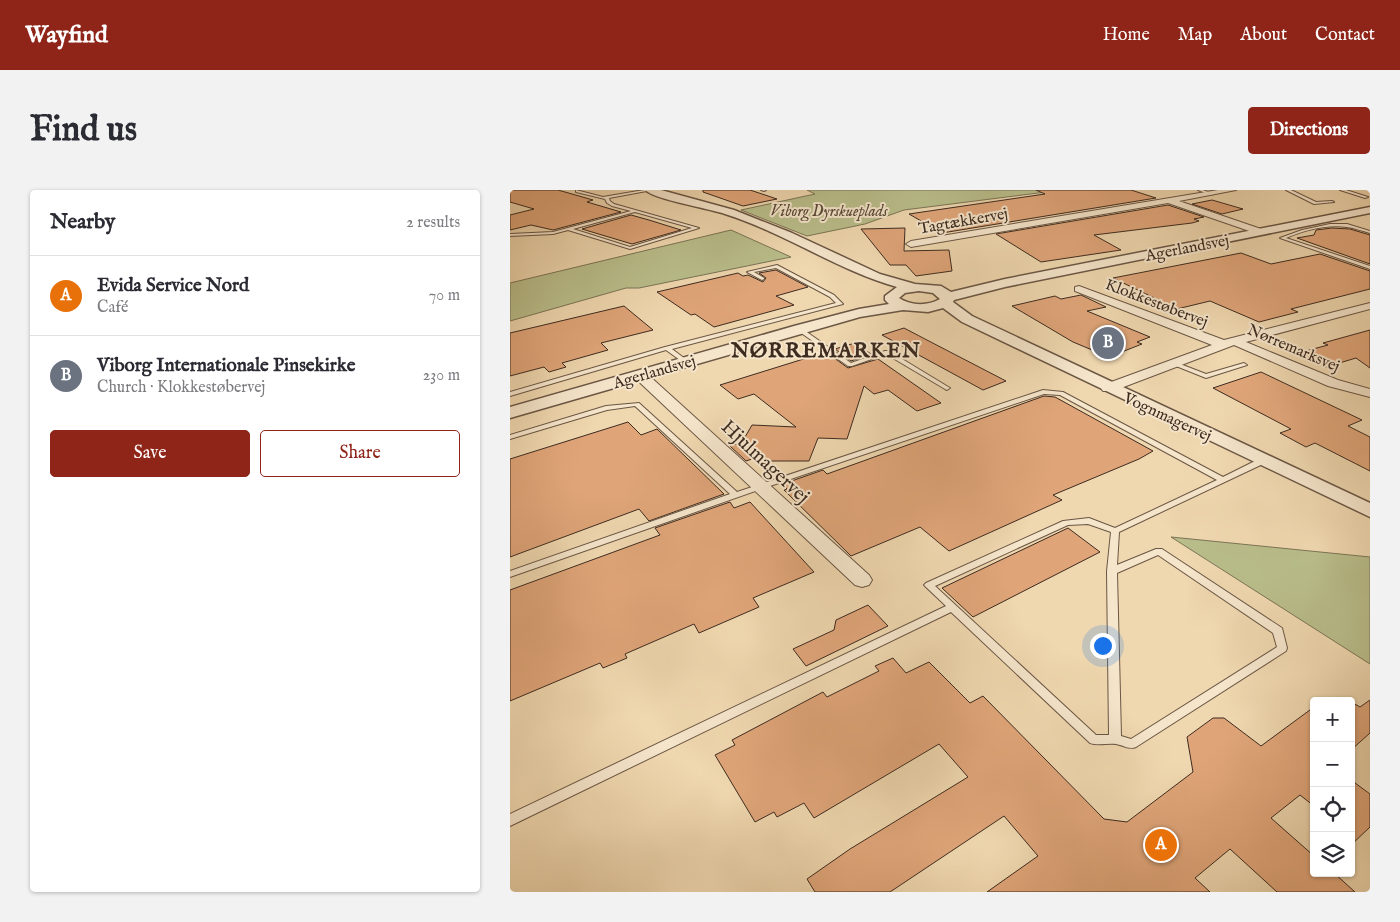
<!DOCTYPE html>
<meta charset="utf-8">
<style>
body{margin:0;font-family:"IM FELL English",serif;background:#f2f2f3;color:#2b2b33}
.controls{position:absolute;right:15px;bottom:15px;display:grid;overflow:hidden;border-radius:5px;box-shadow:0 1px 4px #0004}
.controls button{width:45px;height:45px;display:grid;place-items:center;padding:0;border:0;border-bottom:1px solid #e1e1e2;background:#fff;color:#2b2b33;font:25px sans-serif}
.you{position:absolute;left:592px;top:455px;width:18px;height:18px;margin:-12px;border:4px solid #fff;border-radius:50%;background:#1a73e8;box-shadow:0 0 0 8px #1a73e833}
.badge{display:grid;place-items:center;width:32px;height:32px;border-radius:50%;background:#8f2418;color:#fff;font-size:16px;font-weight:700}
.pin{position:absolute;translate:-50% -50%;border:2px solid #fff;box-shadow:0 1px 5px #0006}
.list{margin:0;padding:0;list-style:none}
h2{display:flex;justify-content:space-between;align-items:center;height:65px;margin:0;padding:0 20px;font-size:21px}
h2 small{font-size:16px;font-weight:400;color:#7c7c81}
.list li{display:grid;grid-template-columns:32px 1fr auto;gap:15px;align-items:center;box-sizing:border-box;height:80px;padding:0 20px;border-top:1px solid #e1e1e2}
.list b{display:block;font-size:19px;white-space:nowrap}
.list p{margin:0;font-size:16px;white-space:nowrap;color:#7c7c81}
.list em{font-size:16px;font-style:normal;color:#7c7c81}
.actions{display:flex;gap:10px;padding:15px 20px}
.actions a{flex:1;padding:11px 0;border:1px solid #8f2418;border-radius:5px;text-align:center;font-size:18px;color:#8f2418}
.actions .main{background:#8f2418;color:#fff}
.icon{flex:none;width:28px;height:28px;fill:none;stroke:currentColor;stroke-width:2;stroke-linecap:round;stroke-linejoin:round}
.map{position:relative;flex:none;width:860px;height:702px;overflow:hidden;border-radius:5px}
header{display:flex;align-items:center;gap:30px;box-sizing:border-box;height:70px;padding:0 25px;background:#8f2418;color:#fff}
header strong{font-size:24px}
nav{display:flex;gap:28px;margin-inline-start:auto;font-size:18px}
.intro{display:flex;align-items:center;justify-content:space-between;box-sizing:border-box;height:120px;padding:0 30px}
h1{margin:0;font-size:35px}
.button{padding:12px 22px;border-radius:5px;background:#8f2418;color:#fff;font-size:18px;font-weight:700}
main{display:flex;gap:30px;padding:0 30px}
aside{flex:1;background:#fff;border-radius:5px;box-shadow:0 1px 4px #0004}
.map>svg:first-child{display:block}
</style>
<header>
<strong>Wayfind</strong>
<nav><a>Home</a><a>Map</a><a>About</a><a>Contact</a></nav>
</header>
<div class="intro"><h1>Find us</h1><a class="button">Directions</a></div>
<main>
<aside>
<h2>Nearby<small>2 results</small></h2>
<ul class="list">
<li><span class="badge" style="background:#e8710a">A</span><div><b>Evida Service Nord</b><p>Café</p></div><em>70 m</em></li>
<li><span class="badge" style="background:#6b7280">B</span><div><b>Viborg Internationale Pinsekirke</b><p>Church · Klokkestøbervej</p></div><em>230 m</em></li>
</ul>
<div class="actions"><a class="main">Save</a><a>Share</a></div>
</aside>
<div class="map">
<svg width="860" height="702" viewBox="0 0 860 702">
<rect width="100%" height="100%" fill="#efd7af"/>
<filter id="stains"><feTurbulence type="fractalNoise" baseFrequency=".004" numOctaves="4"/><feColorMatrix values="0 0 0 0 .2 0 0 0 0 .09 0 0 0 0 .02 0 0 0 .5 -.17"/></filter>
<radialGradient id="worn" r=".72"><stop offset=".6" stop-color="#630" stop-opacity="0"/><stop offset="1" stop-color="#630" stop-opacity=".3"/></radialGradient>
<path fill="#b9be8b" stroke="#7b7456" d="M297,0H552L394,20L355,34L297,46L231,20L305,4Z
M221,40L281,67L129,98H116L0,131V93Z
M661,347L860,367V474Z"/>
<path fill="#dfa579" stroke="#3d2b20" d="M0,0H48L83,10L77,12L111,22L43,40L21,35L0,40V25L24,19L0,12Z
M193,0H240L267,9L233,16L193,2Z
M526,0H621L646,8L432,43L399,24L535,4Z
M702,10L733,19L712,24L682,14Z
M658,15L694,27L684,29L689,31L682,33L584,45L611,60L531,72L486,44Z
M121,25L139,30L171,40L122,54L72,39Z
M395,38L394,61L439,60L442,81L406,86L396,75H380L351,39Z
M822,38L840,39L860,45V74L787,48L804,45L806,40Z
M731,63L761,74L810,64L860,81V99L781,119L788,122L749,132L700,111L667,119L603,88Z
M266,80L298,97L266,106L284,115L204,137L185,124L181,125L147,102L228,83L233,86L238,85L253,92L256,88L249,83Z
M571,105L596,117L577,121L640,147L627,152L632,154L599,167L563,152L502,116L545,106L551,109Z
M114,116L143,140L91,153L98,160L52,173L56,177L39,182L34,177L0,186V143Z
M394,138L415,149L496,191L473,200L372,145Z
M860,140V178L846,168L816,177L788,163L818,155L813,153Z
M345,153L361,164L341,171L325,159Z
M316,162L338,178L368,169L431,213L407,221L378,200L364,204L354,196L337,249L308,248L299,271H245L242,269L236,271L219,255L231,254L242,235L286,237L244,204L228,209L210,195Z
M751,182L852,230L838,236L860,247V281L805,253L796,257L770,243L781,239L703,198Z
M534,206L545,207L643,261L629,269L543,305L552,310L439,361L410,337L341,366L274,300L277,299L273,294L313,280L317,284Z
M118,232L131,245L147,239L214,304L139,331L129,319L0,367V269Z
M220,312L224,318L240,312L304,382L243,408L249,417L189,443L184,434L115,464L117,468L93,478L90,473L0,511V400L150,345L145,338Z
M558,338L590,362L463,427L432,398Z
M358,415L378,436L296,476L283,459L324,440L326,430Z
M383,468L396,483L419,472L460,513L473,506L594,629L617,632L683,582L677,547L703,528H714L751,556L804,517V616L790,605L761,628L804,666V683H824L845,702H767L720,659L685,688L700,702H477L528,666L494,626L380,702H305L297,689L340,659L458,587L429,554L304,628L294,613L267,627L264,622L245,632L205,565L225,555L222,550L313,502L317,507L369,481L365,476Z
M860,510V543L841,560V512L850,517Z
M841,590L860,604V637L841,655Z"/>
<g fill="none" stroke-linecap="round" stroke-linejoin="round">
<defs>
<path id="service" d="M66,0L93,7L134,0H142L99,8L100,11L104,14L189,38L120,59L58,40L43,44L0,46V44L43,42L121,21L102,16L97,13L95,9L66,2ZM125,22L182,38L120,57L63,39Z
M251,0H256L254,1Z
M688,0H693L703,4L700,5Z
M776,0H781L806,12L822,11L824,12L804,14Z
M830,0H836L858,7L855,8Z
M820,34H837L860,41V43C852,41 845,38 837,37C818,34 794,40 776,48L860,76V79L770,48L792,40Z
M267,75L324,105L333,114L162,159L178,171V173H174L156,160L0,206V202L155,157L326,113L320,107L266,78L244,82L254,88V89L252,90L237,82Z
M287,138H291L341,173L375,161H379L440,198L437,200L435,199L376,164L342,176H338L287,140Z
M661,172H665L696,184L734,173L737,175L696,188L661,174Z
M533,200L553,202L713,287L749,269H755L756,271L755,273L609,342L607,375L646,359H652L772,438L777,458L776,461L626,557C619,560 613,555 606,554C597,553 588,556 580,553L441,422L0,636V624L436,416L416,397L414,395L416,393L553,331L579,328L605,338L707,290L550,205L534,204L254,298L0,387V381L220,304L125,216L97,220L0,249V245L96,216L129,213L227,302ZM578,334L601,342L597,381L599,545H586L425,396L558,335ZM648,365L763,443L767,457L621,549L611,546L607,383Z"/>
<path id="minor" d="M708,0H726L669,11L754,40V44H748L658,13L401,57L396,54L401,51Z
M569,96L714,150L860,113V119L736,152L828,190L860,199V207L818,196L724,155L603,201H593L591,198L593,195L702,155L565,101V97Z
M130,181L135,182L359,385L362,390L359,395L352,397L345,395L125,188L123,185L125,182Z"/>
<path id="tertiary" d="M135,0H151L224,20L282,43L370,84L405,94L431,96L441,102L495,89L860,17V23L495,97L444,110L443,112L462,126L860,313V327L452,132L433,118L418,122L393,120L350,127L0,228V217L284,136L349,119L379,114L375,110V106L387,97C327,80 275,43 215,24C198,18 146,10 135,0ZM409,101L423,103L430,109C418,116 401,116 389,108L395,103Z"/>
</defs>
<use href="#service" stroke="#6a5644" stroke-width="2"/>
<use href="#minor" stroke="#6a5644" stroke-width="2"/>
<use href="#tertiary" stroke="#6a5644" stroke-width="3"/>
<use href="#service" fill="#f5e5cb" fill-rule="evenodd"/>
<use href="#minor" fill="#f5e5cb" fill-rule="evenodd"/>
<use href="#tertiary" fill="#f5e5cb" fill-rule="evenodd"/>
</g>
<g text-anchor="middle" stroke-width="4" stroke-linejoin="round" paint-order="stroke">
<g font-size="16" font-style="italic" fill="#564835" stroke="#f5e5cb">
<text x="319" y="26">Viborg Dyrskueplads</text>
</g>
<g font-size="16" fill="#3d2b20" stroke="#f5e5cb">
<text transform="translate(453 30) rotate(-10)" y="6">Tagtækkervej</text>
<text transform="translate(677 57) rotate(-11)" y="6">Agerlandsvej</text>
<text transform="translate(647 112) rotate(21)" y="6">Klokkestøbervej</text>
<text transform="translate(784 157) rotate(23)" y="6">Nørremarksvej</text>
<text transform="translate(144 181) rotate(-16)" y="6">Agerlandsvej</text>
<text transform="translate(658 226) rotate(25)" y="6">Vognmagervej</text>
</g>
<g font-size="20" fill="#3d2b20" stroke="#f5e5cb">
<text transform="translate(256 271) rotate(43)" y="7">Hjulmagervej</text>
</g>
<g font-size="21" font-weight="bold" letter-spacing="1" fill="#3d2b20" stroke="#f5e5cb">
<text x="316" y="167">NØRREMARKEN</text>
</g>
</g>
<rect width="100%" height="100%" filter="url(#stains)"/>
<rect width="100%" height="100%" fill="url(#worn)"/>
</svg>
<div class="controls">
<button>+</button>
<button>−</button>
<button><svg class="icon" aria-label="locate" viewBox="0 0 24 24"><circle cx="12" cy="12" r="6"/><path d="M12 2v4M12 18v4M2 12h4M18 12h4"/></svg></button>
<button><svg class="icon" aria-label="layers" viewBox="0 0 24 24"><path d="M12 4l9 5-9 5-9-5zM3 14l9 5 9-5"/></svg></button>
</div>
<div class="you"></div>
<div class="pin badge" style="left:651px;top:655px;background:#e8710a">A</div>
<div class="pin badge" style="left:598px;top:153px;background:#6b7280">B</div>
</div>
</main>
